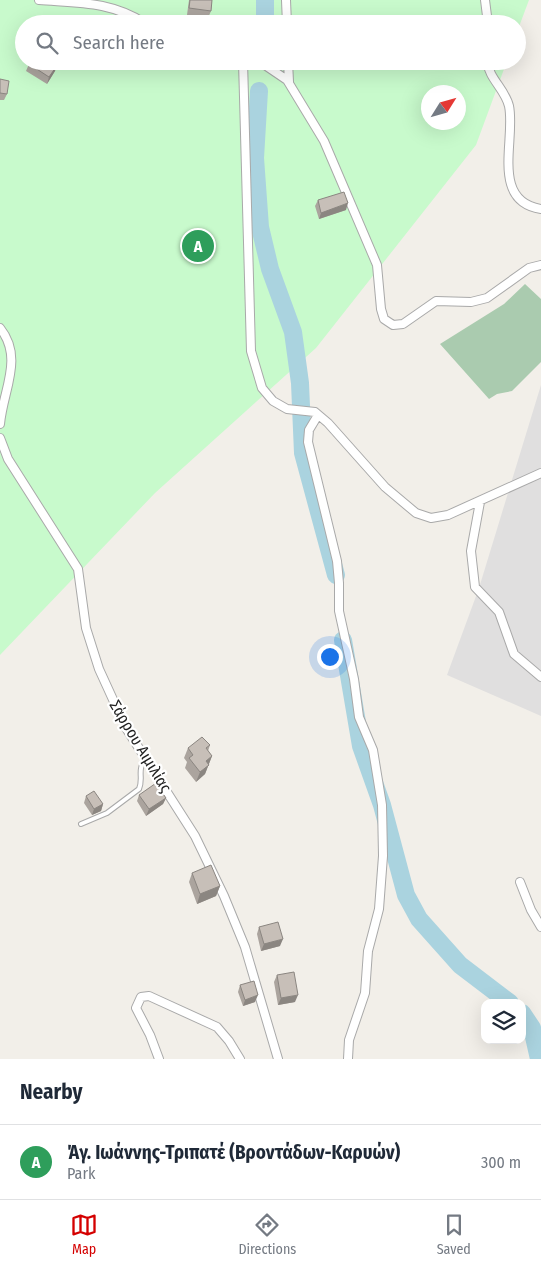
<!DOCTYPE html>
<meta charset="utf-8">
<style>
body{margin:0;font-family:"Fira Sans Condensed",sans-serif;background:#f2f2f3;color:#1f2937}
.controls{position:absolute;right:15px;bottom:15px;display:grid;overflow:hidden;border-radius:10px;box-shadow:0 5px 20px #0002}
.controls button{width:45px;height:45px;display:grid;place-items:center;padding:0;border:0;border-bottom:1px solid #e0e1e3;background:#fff;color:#1f2937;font:25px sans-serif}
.compass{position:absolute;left:421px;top:85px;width:45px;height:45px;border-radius:50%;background:#fff;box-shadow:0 5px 20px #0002;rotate:53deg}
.you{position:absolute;left:329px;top:656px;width:18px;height:18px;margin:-12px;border:4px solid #fff;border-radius:50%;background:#1a73e8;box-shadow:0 0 0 8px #1a73e833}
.badge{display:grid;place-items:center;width:32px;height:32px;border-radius:50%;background:#d40000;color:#fff;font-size:16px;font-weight:700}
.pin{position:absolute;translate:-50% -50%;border:2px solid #fff;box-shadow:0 1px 5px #0006}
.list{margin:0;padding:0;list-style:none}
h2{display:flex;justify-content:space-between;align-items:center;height:65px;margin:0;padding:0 20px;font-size:21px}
h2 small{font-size:16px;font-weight:400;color:#747a83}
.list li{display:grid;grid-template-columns:32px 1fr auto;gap:15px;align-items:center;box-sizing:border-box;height:75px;padding:0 20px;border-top:1px solid #e0e1e3}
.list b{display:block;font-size:19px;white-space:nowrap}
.list p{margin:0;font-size:16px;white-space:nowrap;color:#747a83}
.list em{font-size:16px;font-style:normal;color:#747a83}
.icon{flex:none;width:28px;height:28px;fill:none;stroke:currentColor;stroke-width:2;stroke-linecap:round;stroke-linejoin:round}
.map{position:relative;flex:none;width:541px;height:1059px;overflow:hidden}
.search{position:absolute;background:#fff;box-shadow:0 5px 20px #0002;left:15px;right:15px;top:15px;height:55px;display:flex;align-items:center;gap:12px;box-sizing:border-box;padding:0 18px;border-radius:28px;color:#747a83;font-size:19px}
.sheet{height:140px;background:#fff}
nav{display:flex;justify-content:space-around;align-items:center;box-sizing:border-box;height:70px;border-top:1px solid #e0e1e3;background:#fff;font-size:14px;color:#747a83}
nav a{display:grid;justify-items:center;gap:2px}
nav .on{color:#d40000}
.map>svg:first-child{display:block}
</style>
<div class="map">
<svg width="541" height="1059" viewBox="0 0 541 1059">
<rect width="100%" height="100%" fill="#f2efe9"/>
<path fill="#e0dfdf" d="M541,385V716L447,675L479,588Z"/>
<path fill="#aacbaf" d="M525,284L541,299V362L512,391L497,394L489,399L440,344L504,304Z"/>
<path fill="#c8facc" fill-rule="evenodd" d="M0,0H529L517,32V24H24V61H507L476,145L316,348L155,493L0,655ZM428,92H458V122H428Z"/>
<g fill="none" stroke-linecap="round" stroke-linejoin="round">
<path stroke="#aad3df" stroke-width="18" d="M265,24V0
M259,91L255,158L260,227L270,269L293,332L300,383L303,453L336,575
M343,640L361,746L382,805L406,895L419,919L460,965L510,1003
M522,1013L532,1028L539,1059"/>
<defs>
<path id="service" d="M81,824L107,813L139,789C144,777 136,771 146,758"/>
<path id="minor" d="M39,0C78,3 111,1 146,24
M286,0L287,24
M485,0L488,24
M243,61L251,351L262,388L273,401L287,409L315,412L328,423L385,487L416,513L431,518L448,515L541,473
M259,61L287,80L324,141L377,265L381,309L384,319L393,325L403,324L436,301L471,302L487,298L529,268L541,265
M288,61L289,82
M487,61C489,79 505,89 509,106C516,139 490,201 541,209
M0,328C24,358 3,390 0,424
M318,415L309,430L308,442L337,561L339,583V611L354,679L359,717L373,750L382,805L383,856L379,909L368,951L365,993L349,1040L348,1059
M0,438L8,459L78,569L86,628L99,669L126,728L195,836L224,896L245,947L278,1059
M480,502L471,551L475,587L499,612L514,654L541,677
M520,882L531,910L541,927
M159,1059L150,1035L136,1008L141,997L149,996L217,1027L229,1041L240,1059"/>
</defs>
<use href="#service" stroke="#a9a9a9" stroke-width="6"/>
<use href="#minor" stroke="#a9a9a9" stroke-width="10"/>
<use href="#service" stroke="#fff" stroke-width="4"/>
<use href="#minor" stroke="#fff" stroke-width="8"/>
</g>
<path fill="#aba49e" d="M189,0H212L211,11L208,18L187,15Z
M29,64L55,71L47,84L26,71Z
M0,79L7,94L4,100H0Z
M318,200L346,210L319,219L315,206Z
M210,745L208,751L212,756L205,774L196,782L185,768L187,762L184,758L188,748Z
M162,793L166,798L163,804L146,816L137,801L139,795Z
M86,796L103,804L101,811L92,815L84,803Z
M192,873L220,886L216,896L197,904L189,882Z
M259,927L280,946L261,951L257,934Z
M277,975L295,1002L278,1005L274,982Z
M240,985L255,1002L243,1006L238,992Z"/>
<path fill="#8b8681" d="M58,64L55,71L47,84L49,77Z
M348,203L346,210L319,219L321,213Z
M212,756L205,774L196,782L200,772L206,761Z
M166,798L163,804L146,816L149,809Z
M103,804L101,811L92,815L94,809Z
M220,886L216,896L197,904L200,894Z
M283,939L280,946L261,951L264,944Z
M258,995L255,1002L243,1006L245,1000Z
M298,995L295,1002L278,1005L281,998Z"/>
<path fill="#c7bfb8" stroke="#8b8681" d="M190,0H212L211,11L189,8Z
M31,61H42L44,63L45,61H53L58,64L49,77L29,64Z
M0,79L9,81L7,94L0,93Z
M344,192L348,203L321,213L318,200Z
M202,737L210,745L206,748L212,756L206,761L209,765L200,772L189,758L193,755L188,748Z
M159,781L164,788L161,791L166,798L149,809L139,795Z
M94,791L103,804L94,809L86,796Z
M211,865L220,886L200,894L192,873Z
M278,922L283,939L264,944L259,927Z
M294,972L298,995L281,998L277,975Z
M254,981L258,995L245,1000L240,985Z"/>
<g text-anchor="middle" stroke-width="4.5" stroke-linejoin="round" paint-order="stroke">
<g font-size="16" fill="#222" stroke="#fff">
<text transform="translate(141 746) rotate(59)" y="6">Σάρρου Αιμιλίας</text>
</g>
</g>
</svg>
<div class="controls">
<button><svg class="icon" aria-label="layers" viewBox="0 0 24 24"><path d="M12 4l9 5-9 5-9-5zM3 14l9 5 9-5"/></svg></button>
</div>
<svg class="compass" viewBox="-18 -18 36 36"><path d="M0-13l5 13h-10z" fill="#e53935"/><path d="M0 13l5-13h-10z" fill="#747a83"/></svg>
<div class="you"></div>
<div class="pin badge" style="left:198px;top:246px;background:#2e9e5b">A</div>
<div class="search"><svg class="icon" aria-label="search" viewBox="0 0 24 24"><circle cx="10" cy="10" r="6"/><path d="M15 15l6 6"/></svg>Search here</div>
</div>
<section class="sheet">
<h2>Nearby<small></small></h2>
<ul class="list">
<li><span class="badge" style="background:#2e9e5b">A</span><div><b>Άγ. Ιωάννης-Τριπατέ (Βροντάδων-Καρυών)</b><p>Park</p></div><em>300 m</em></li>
</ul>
</section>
<nav>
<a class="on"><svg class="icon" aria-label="map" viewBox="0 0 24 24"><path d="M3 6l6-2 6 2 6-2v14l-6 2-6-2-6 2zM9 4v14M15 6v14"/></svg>Map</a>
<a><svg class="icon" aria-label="directions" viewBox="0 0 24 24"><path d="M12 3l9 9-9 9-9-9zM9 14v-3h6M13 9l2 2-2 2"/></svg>Directions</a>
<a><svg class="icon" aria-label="saved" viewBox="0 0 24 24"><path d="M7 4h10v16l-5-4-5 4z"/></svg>Saved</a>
</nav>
